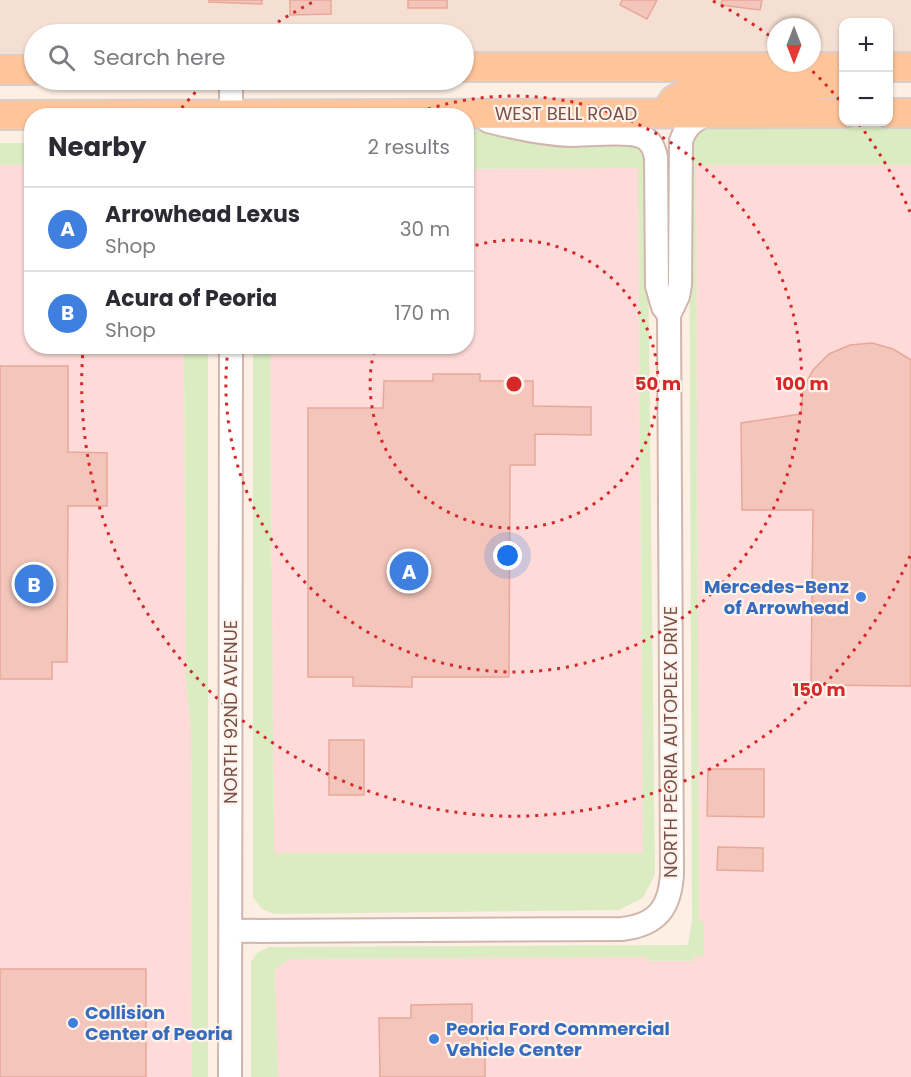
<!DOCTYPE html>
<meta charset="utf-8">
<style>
body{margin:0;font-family:Poppins,sans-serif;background:#f2f2f3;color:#2b2b33}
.controls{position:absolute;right:18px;top:18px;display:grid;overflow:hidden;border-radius:12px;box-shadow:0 2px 4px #0004}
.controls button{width:54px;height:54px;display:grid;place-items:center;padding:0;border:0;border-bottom:2px solid #e1e1e2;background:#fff;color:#2b2b33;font:30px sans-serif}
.compass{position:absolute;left:767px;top:18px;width:54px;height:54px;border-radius:50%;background:#fff;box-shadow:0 2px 4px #0004;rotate:180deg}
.you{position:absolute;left:508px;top:556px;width:21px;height:21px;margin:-15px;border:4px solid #fff;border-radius:50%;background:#1a73e8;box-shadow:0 0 0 9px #1a73e833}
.badge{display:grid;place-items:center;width:39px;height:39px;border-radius:50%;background:#b45309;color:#fff;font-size:20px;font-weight:700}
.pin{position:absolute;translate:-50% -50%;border:3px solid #fff;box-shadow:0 2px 6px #0006}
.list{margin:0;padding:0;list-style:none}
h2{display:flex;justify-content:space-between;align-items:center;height:78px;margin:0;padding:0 24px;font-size:26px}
h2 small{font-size:20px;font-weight:400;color:#7c7c81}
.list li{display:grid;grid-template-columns:39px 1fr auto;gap:18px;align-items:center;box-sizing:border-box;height:84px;padding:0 24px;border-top:2px solid #e1e1e2}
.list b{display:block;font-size:22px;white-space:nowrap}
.list p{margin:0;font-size:20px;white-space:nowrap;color:#7c7c81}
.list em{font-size:20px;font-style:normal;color:#7c7c81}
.icon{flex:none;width:33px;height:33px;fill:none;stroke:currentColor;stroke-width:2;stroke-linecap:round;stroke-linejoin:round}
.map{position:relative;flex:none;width:911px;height:1077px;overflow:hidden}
.search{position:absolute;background:#fff;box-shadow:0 2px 4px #0004;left:24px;top:24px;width:450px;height:66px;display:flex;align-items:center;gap:15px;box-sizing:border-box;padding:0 21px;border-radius:33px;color:#7c7c81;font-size:22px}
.panel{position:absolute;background:#fff;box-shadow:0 2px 4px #0004;left:24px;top:108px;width:450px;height:246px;border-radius:24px}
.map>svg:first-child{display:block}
</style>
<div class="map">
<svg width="911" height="1077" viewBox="0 0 911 1077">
<rect width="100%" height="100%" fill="#fdefe4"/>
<path fill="#f5dfd2" d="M0,0H911V57H889L888,22H844L843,57H812V27H776V57L464,55V34H34V54H0Z"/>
<path fill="#fedbd8" d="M0,165H31L32,346L184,347L186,682L191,728L192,1077H0Z
M696,165H911V1077H278L275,969L290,959L647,957V961H694L703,921H699Z
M638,168L643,853H274L270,347L466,346L467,169Z"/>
<path fill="#dbebc2" d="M467,127L560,141H635L646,150L647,160L655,874L643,898L619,910L274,914L262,909L253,897V347H270L274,853H643L638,168L467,169Z
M911,127V165H696L699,921H704V956H695L694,961H647V957L290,959L275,969L278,1077H251V962L257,953L269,947L688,945L692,921L689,145L694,134L702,129Z
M0,143H31V165H0Z
M184,347H208V1077H192L191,728L186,682Z"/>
<path fill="#f4c6bb" stroke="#e7a89b" stroke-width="1.5" d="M209,0H262V4L209,2Z
M290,0H331V14L290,15Z
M408,0H447V8H408Z
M622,0H657L647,19L620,5Z
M722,0H762L760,10L721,5Z
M872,343L893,349L911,360V686L811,685L813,510H742L741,423L801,414L803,389L813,370L829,354L850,345Z
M0,366H68V452L107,453V506H68L67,662H52V679H0Z
M433,374H480V381H533V406L591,407V435L535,434V465H510L509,677H412V687L353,686V677H308V408H383L384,381H433Z
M329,740H364V795H329Z
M708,769H764V817L707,816Z
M718,847L763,848V871L717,870Z
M0,969H146V1077H0Z
M472,1004V1030H487L488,1049H485V1077H380L379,1018H411V1005Z"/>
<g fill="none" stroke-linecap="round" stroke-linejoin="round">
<defs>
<path id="minor" d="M231,80V116
M488,121C515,128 543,134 571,135C587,135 627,131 640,136C650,139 654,147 656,157L657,286L663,307L669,315
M231,931L622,929C657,925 670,908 672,874L669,315L678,296L680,285L681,141C686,125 696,118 713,113
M230,1077L231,346"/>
<path id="major" d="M464,67H844
M888,67H911
M0,70H34
M665,113L674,100L691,91L790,88L839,82
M888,113H911
M0,115L844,113"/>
</defs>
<use href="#minor" stroke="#d1b6ad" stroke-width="26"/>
<use href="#major" stroke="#d9cecc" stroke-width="32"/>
<use href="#minor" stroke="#fff" stroke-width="22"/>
<use href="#major" stroke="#fec59a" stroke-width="28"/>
</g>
<g fill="none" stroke="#d62828" stroke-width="3" stroke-dasharray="3 6">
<path d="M467 248A144 144 0 1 1 375 347"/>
<path d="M411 115A288 288 0 1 1 228 349"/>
<path d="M910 556A432 432 0 0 1 83 350M176 115A432 432 0 0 1 206 81M263 32A432 432 0 0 1 315 1M713 1A432 432 0 0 1 774 39M806 65A432 432 0 0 1 842 103M859 124A432 432 0 0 1 910 212"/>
</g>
<g fill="#3f7fe0" stroke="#fff3eb" stroke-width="2">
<circle cx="861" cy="597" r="6"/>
<circle cx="73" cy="1023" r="6"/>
<circle cx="434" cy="1039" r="6"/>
</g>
<g text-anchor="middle" stroke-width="4.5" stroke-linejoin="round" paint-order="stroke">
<g font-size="18" fill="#775049" stroke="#fff3eb">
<text x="566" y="120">WEST BELL ROAD</text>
<text transform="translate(231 712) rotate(-90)" y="6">NORTH 92ND AVENUE</text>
<text transform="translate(671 742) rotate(-90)" y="6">NORTH PEORIA AUTOPLEX DRIVE</text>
</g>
<g font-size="18" font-weight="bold" fill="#366cbe" stroke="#fff3eb" text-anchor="start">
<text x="849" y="593" text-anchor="end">Mercedes-Benz<tspan x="849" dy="21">of Arrowhead</tspan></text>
<text x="85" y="1019">Collision<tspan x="85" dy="21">Center of Peoria</tspan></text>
<text x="446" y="1035">Peoria Ford Commercial<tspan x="446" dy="21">Vehicle Center</tspan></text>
</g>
</g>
<circle cx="514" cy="384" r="9" fill="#d62828" stroke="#fff3eb" stroke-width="3"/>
<g font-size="18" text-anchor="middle" font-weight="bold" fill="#d62828" stroke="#fff3eb" stroke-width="4.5" stroke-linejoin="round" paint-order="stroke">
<text x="658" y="390">50 m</text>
<text x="802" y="390">100 m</text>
<text x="819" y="696">150 m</text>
</g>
</svg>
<div class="controls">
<button>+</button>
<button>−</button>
</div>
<svg class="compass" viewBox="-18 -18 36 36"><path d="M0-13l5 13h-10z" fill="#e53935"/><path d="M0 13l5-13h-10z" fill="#7c7c81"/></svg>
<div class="you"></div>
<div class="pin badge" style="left:409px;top:571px;background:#3f7fe0">A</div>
<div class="pin badge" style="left:34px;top:584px;background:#3f7fe0">B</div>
<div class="search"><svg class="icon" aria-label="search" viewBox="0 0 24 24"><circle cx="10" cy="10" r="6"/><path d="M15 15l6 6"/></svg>Search here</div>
<section class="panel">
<h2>Nearby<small>2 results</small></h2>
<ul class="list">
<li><span class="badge" style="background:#3f7fe0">A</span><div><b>Arrowhead Lexus</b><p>Shop</p></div><em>30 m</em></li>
<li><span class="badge" style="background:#3f7fe0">B</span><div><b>Acura of Peoria</b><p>Shop</p></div><em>170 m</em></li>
</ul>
</section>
</div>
